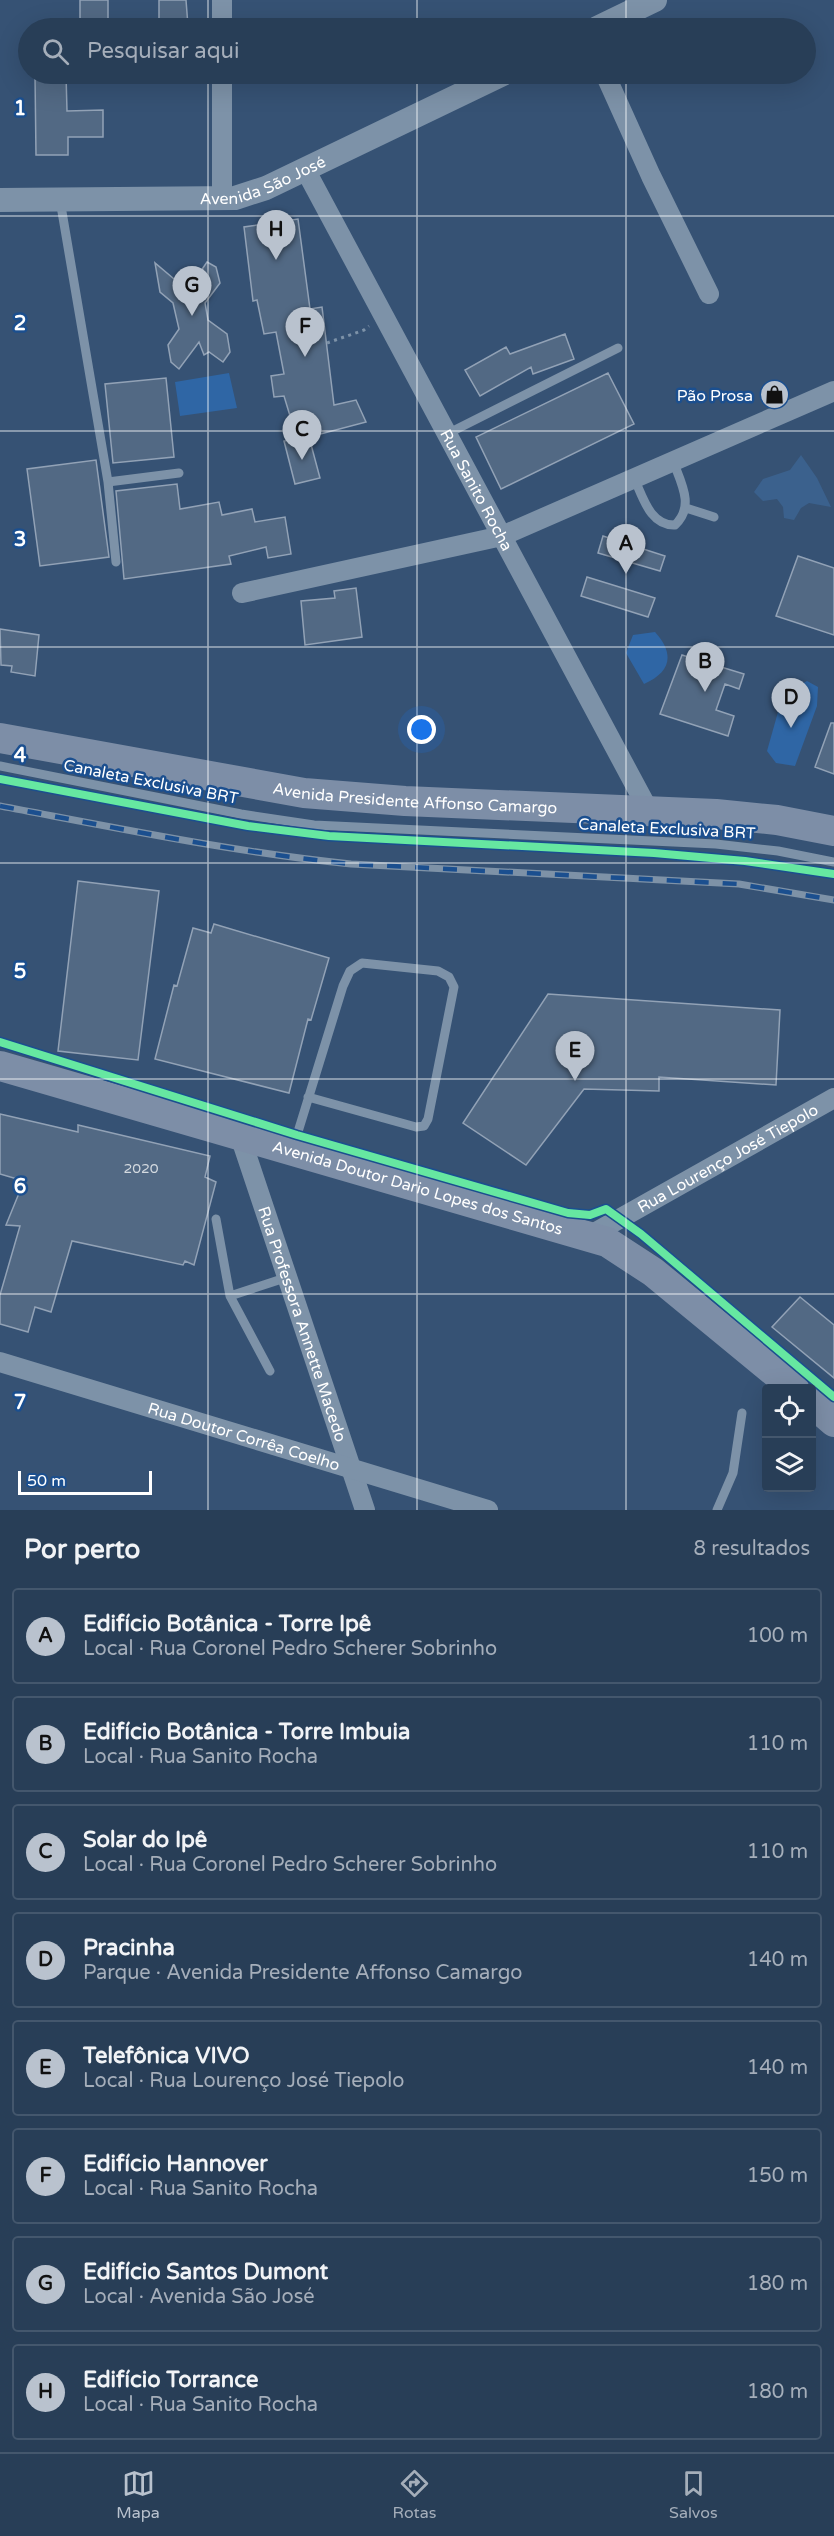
<!DOCTYPE html>
<html lang="pt">
<meta charset="utf-8">
<style>
body{margin:0;font-family:"Varela Round",sans-serif;background:#344961;color:#f1f3f6}
.controls{position:absolute;right:18px;bottom:18px;display:grid;overflow:hidden;border-radius:6px;box-shadow:0 6px 24px #0002}
.controls button{width:54px;height:54px;display:grid;place-items:center;padding:0;border:0;border-bottom:2px solid #44576d;background:#283e57;color:#f1f3f6;font:30px sans-serif}
.scale{position:absolute;left:18px;bottom:15px;width:134px;box-sizing:border-box;padding-left:6px;border:3px solid #fff;border-top:0;font-size:16px;line-height:21px;white-space:nowrap;color:#fff;-webkit-text-stroke:4px #1b4f8f;paint-order:stroke}
.you{position:absolute;left:422px;top:730px;width:21px;height:21px;margin:-15px;border:4px solid #fff;border-radius:50%;background:#1a73e8;box-shadow:0 0 0 9px #1a73e833}
.badge{display:grid;place-items:center;width:39px;height:39px;border-radius:50%;background:#b9c2ce;color:#111;font-size:20px;font-weight:700}
.pin{position:absolute;translate:-50% -50px;filter:drop-shadow(0 2px 3px #0008)}
.pin::after{content:'';position:absolute;top:32px;width:21px;height:18px;background:inherit;clip-path:polygon(0 0,100% 0,50% 100%)}
.list{margin:0;padding:0;list-style:none}
h2{display:flex;justify-content:space-between;align-items:center;height:78px;margin:0;padding:0 24px;font-size:26px}
h2 small{font-size:20px;font-weight:400;color:#a5aeba}
.list li{display:grid;grid-template-columns:39px 1fr auto;gap:18px;align-items:center;box-sizing:border-box;height:96px;margin:0 12px 12px;padding:0 12px;border:2px solid #44576d;border-radius:6px}
.list b{display:block;font-size:22px;white-space:nowrap}
.list p{margin:0;font-size:20px;white-space:nowrap;color:#a5aeba}
.list em{font-size:20px;font-style:normal;color:#a5aeba}
.icon{flex:none;width:33px;height:33px;fill:none;stroke:currentColor;stroke-width:2;stroke-linecap:round;stroke-linejoin:round}
.map{position:relative;flex:none;width:834px;height:1510px;overflow:hidden}
.search{position:absolute;background:#283e57;box-shadow:0 6px 24px #0002;left:18px;right:18px;top:18px;height:66px;display:flex;align-items:center;gap:15px;box-sizing:border-box;padding:0 21px;border-radius:33px;color:#a5aeba;font-size:22px}
.sheet{height:942px;background:#283e57}
nav{display:flex;justify-content:space-around;align-items:center;box-sizing:border-box;height:84px;border-top:2px solid #44576d;background:#283e57;font-size:16px;color:#a5aeba}
nav a{display:grid;justify-items:center;gap:3px}
nav .on{color:#b9c2ce}
.map>svg:first-child{display:block}
</style>
<div class="map">
<svg width="834" height="1510" viewBox="0 0 834 1510">
<rect width="100%" height="100%" fill="#365274"/>
<path fill="#2f66a5" d="M229,373L237,408L180,416L175,382Z
M655,632C675,654 671,672 644,684L626,653L633,635Z
M807,681L818,687L817,706L795,766L776,763L767,751L780,705L790,690Z"/>
<path fill="#3b618d" d="M801,455L817,478L831,507L809,503L801,508L794,520L784,518L783,507L777,499L763,501L754,492L763,479L790,470Z"/>
<path fill="#526984" stroke="#92a2b6" stroke-width="1.5" d="M80,0H108V28H80Z
M159,0H186L188,26L159,27Z
M66,74L67,111L103,110V137H68V155H36L35,75Z
M298,219L310,309L322,307L334,405L356,400L366,422L309,437L320,478L295,484L284,441L297,439L284,396L274,397L271,376L284,374L276,332L264,334L257,300L253,301L244,227Z
M207,262L216,267L220,283L205,303L208,320L227,334L230,352L223,362L209,352L204,355L199,342L179,369L171,362L168,345L179,329L173,303L160,292L155,263L180,284L194,281Z
M565,334L574,359L533,374L531,367L480,396L465,370L506,347L510,354Z
M608,373L634,424L501,489L476,437Z
M166,378L174,457L113,463L105,384Z
M96,460L109,557L40,566L27,469Z
M177,484L180,509L219,502L222,515L252,509L255,522L285,517L291,554L268,558L266,547L229,556L231,564L124,579L116,491Z
M603,536L665,556L660,571L598,553Z
M798,556L834,568V635L776,616Z
M587,577L655,598L648,617L581,596Z
M356,588L362,637L305,645L301,601L335,598L334,591Z
M0,629L39,635L35,676L11,672L12,666L1,665Z
M682,655L744,674L739,689L725,684L716,710L734,716L728,736L660,714Z
M831,723H834V774L815,767Z
M78,881L159,891L138,1060L58,1051Z
M214,924L329,958L311,1020L308,1019L289,1093L155,1059L174,985L177,986L193,928L211,933Z
M548,994L780,1010L776,1085L659,1077V1091L584,1089L526,1165L463,1123Z
M0,1114L78,1132V1125L210,1156L205,1177L216,1182L194,1265L185,1261L183,1265L72,1241L51,1312L35,1307L28,1332L0,1324V1295L20,1226L6,1225L24,1181L0,1174Z
M800,1297L834,1325V1378L772,1327Z"/>
<g fill="none" stroke-linecap="round" stroke-linejoin="round">
<path stroke="#7d92a8" stroke-width="3" stroke-dasharray="3 4.5" stroke-linecap="butt" d="M327,343L364,330L369,326"/>
<path stroke="#7d92a8" stroke-width="9" d="M60,200L108,482L116,562
M447,434L618,348
M634,478C643,497 650,526 675,525C695,506 681,483 673,461
M108,482L179,473
M686,508L714,517
M0,766L241,814L314,825L716,844L778,851L834,862
M293,1148L343,986L350,971L362,963L438,971L449,977L454,987L428,1119L424,1126L416,1127L308,1097
M216,1219L230,1296L288,1277
M230,1296L270,1371
M717,1510L733,1473L742,1413"/>
<g stroke="#7d92a8" stroke-width="20">
<path d="M222,28V0"/>
<path d="M605,74L651,176L709,294"/>
<path id="s1" d="M305,169L649,811"/>
<path d="M222,200V74"/>
<path d="M242,593L502,536L834,391"/>
<path id="s2" d="M240,1136L365,1510"/>
<path id="s3" d="M589,1236L834,1098"/>
<path id="s4" d="M0,1362L488,1510"/>
</g>
<g stroke="#7d92a8" stroke-width="24">
<path d="M597,28L655,0"/>
<path id="s5" d="M0,200L235,198L266,188L503,74"/>
</g>
<g stroke="#7d8ea7" stroke-width="30">
<path id="s6" d="M0,738L304,793L405,801L716,814L777,820L834,831"/>
<path id="s7" d="M0,1066L607,1242L653,1272L794,1388"/>
<path d="M812,1403L834,1422"/>
</g>
<defs>
<path id="rail" d="M0,806C117,828 233,852 351,864L739,884L834,900"/>
</defs>
<use href="#rail" stroke="#7e92a7" stroke-width="7"/>
<use href="#rail" stroke="#1b4f8f" stroke-width="4.5" stroke-dasharray="14" stroke-linecap="butt"/>
<defs>
<path id="cycleway" d="M0,779L248,826L329,836L654,853L745,861L834,874
M0,1042L297,1135L568,1213L590,1215L606,1209L641,1234L834,1397"/>
</defs>
<use href="#cycleway" stroke="#1b4f8f" stroke-width="11"/>
<use href="#cycleway" stroke="#66e7a1" stroke-width="8"/>
</g>
<path fill="none" stroke="#fff" stroke-width="1.5" stroke-opacity="0.55" d="M208,0V28M417,0V28M626,0V28M208,74V1510M417,74V1510M626,74V1510M0,216H834M0,431H834M0,647H834M0,863H834M0,1079H834M0,1294H834"/>
<defs>
<symbol id="shop-disc" viewBox="-11 -11 22 22"><circle r="9.5" fill="#b9c2ce" stroke="#1b4f8f"/><path d="M-5-2.5h2.3a2.7 3.5 0 0 1 5.4 0H5L5.5 6h-11ZM-1.5-2.5h3a1.5 2.3 0 0 0-3 0Z" fill="#111"/></symbol>
</defs>
<g fill-rule="evenodd">
<use href="#shop-disc" x="758" y="378" width="33" height="33"/>
</g>
<g text-anchor="middle" stroke-width="5" stroke-linejoin="round" paint-order="stroke">
<g font-size="14" fill="#d4dae0">
<text x="141" y="1173">2020</text>
</g>
<g font-size="16" fill="#fff" stroke="#1b4f8f">
<text dy="6" stroke="none"><textPath href="#s5" startOffset="266">Avenida São José</textPath></text>
<text dy="6" stroke="none"><textPath href="#s1" startOffset="364">Rua Sanito Rocha</textPath></text>
<text transform="translate(151 781) rotate(11)" y="6">Canaleta Exclusiva BRT</text>
<text dy="6" stroke="none"><textPath href="#s6" startOffset="420">Avenida Presidente Affonso Camargo</textPath></text>
<text transform="translate(667 828) rotate(3)" y="6">Canaleta Exclusiva BRT</text>
<text dy="6" stroke="none"><textPath href="#s3" startOffset="159">Rua Lourenço José Tiepolo</textPath></text>
<text dy="6" stroke="none"><textPath href="#s7" startOffset="435">Avenida Doutor Dario Lopes dos Santos</textPath></text>
<text dy="6" stroke="none"><textPath href="#s2" startOffset="198">Rua Professora Annette Macedo</textPath></text>
<text dy="6" stroke="none"><textPath href="#s4" startOffset="255">Rua Doutor Corrêa Coelho</textPath></text>
</g>
<g font-size="16" fill="#fff" stroke="#1b4f8f" text-anchor="end">
<text x="753" y="401">Pão Prosa</text>
</g>
</g>
<g font-size="20" text-anchor="middle" font-weight="bold" fill="#fff" stroke="#1b4f8f" stroke-width="5" stroke-linejoin="round" paint-order="stroke">
<text x="20" y="115">1</text>
<text x="20" y="330">2</text>
<text x="20" y="546">3</text>
<text x="20" y="762">4</text>
<text x="20" y="978">5</text>
<text x="20" y="1193">6</text>
<text x="20" y="1409">7</text>
</g>
</svg>
<div class="controls">
<button><svg class="icon" aria-label="locate" viewBox="0 0 24 24"><circle cx="12" cy="12" r="6"/><path d="M12 2v4M12 18v4M2 12h4M18 12h4"/></svg></button>
<button><svg class="icon" aria-label="layers" viewBox="0 0 24 24"><path d="M12 4l9 5-9 5-9-5zM3 14l9 5 9-5"/></svg></button>
</div>
<div class="scale">50 m</div>
<div class="you"></div>
<div class="pin badge" style="left:626px;top:574px">A</div>
<div class="pin badge" style="left:705px;top:692px">B</div>
<div class="pin badge" style="left:302px;top:460px">C</div>
<div class="pin badge" style="left:791px;top:728px">D</div>
<div class="pin badge" style="left:575px;top:1081px">E</div>
<div class="pin badge" style="left:305px;top:357px">F</div>
<div class="pin badge" style="left:192px;top:316px">G</div>
<div class="pin badge" style="left:276px;top:260px">H</div>
<div class="search"><svg class="icon" aria-label="search" viewBox="0 0 24 24"><circle cx="10" cy="10" r="6"/><path d="M15 15l6 6"/></svg>Pesquisar aqui</div>
</div>
<section class="sheet">
<h2>Por perto<small>8 resultados</small></h2>
<ul class="list">
<li><span class="badge">A</span><div><b>Edifício Botânica - Torre Ipê</b><p>Local · Rua Coronel Pedro Scherer Sobrinho</p></div><em>100 m</em></li>
<li><span class="badge">B</span><div><b>Edifício Botânica - Torre Imbuia</b><p>Local · Rua Sanito Rocha</p></div><em>110 m</em></li>
<li><span class="badge">C</span><div><b>Solar do Ipê</b><p>Local · Rua Coronel Pedro Scherer Sobrinho</p></div><em>110 m</em></li>
<li><span class="badge">D</span><div><b>Pracinha</b><p>Parque · Avenida Presidente Affonso Camargo</p></div><em>140 m</em></li>
<li><span class="badge">E</span><div><b>Telefônica VIVO</b><p>Local · Rua Lourenço José Tiepolo</p></div><em>140 m</em></li>
<li><span class="badge">F</span><div><b>Edifício Hannover</b><p>Local · Rua Sanito Rocha</p></div><em>150 m</em></li>
<li><span class="badge">G</span><div><b>Edifício Santos Dumont</b><p>Local · Avenida São José</p></div><em>180 m</em></li>
<li><span class="badge">H</span><div><b>Edifício Torrance</b><p>Local · Rua Sanito Rocha</p></div><em>180 m</em></li>
</ul>
</section>
<nav>
<a class="on"><svg class="icon" aria-label="map" viewBox="0 0 24 24"><path d="M3 6l6-2 6 2 6-2v14l-6 2-6-2-6 2zM9 4v14M15 6v14"/></svg>Mapa</a>
<a><svg class="icon" aria-label="directions" viewBox="0 0 24 24"><path d="M12 3l9 9-9 9-9-9zM9 14v-3h6M13 9l2 2-2 2"/></svg>Rotas</a>
<a><svg class="icon" aria-label="saved" viewBox="0 0 24 24"><path d="M7 4h10v16l-5-4-5 4z"/></svg>Salvos</a>
</nav>
